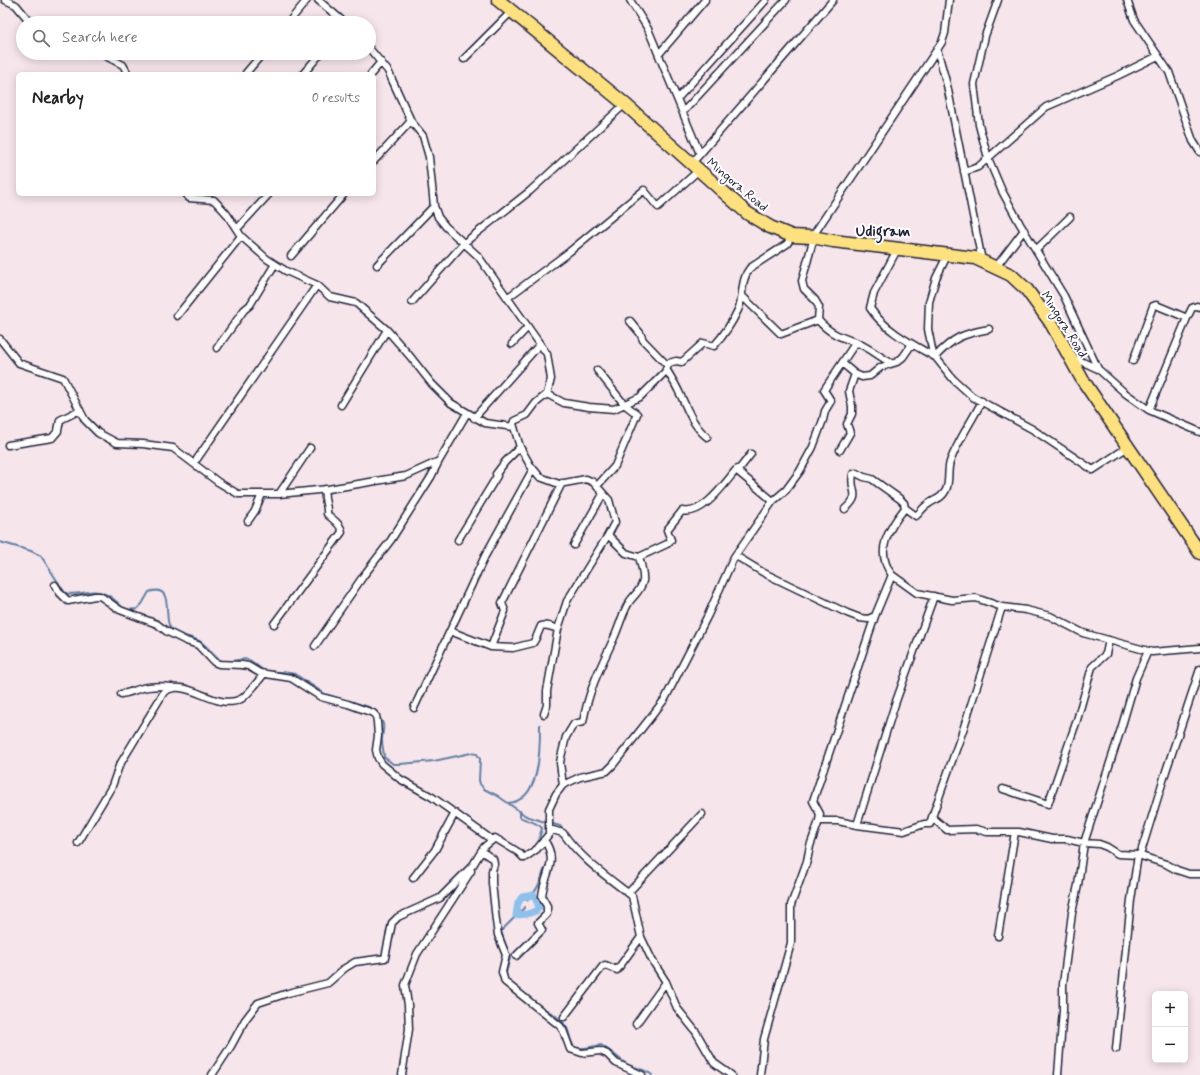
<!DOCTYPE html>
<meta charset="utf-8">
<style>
body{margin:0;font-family:Mynerve,sans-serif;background:#f2f2f2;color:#222}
.controls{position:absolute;right:12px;bottom:12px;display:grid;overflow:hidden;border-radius:6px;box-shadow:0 2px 10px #0003}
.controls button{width:36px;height:36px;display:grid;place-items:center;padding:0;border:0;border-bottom:1px solid #e0e0e0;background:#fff;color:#222;font:20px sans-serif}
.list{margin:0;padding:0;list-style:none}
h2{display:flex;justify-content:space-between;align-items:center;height:52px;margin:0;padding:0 16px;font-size:17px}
h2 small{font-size:13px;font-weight:400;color:#767676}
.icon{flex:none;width:22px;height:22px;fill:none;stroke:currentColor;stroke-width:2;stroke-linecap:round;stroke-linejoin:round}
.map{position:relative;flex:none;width:1200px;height:1075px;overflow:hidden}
.search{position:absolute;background:#fff;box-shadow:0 2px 10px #0003;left:16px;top:16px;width:360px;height:44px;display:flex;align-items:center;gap:10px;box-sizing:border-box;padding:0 14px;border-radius:22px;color:#767676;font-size:15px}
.panel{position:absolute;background:#fff;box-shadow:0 2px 10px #0003;left:16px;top:72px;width:360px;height:124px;border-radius:6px}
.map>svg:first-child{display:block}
</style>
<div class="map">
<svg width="1200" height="1075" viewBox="0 0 1200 1075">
<rect width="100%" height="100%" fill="#f6e5eb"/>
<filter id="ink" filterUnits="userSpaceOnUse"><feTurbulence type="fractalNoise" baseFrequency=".025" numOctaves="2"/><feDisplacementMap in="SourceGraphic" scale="8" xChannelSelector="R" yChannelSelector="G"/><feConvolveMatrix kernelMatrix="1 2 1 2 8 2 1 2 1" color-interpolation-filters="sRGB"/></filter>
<g filter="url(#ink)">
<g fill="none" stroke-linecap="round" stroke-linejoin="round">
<path stroke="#6381a5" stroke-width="2" d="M0,542L31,551L41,556L65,593C77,597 93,587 105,594C113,597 119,604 125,610L137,609L142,604L149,592C176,583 162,620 171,629C179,637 192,636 201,642C209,647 213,657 222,661C231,664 240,657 249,660C254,662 259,668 264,671
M272,672H283L295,674L325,694L369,707L372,710
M378,716C387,726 382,729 382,740C382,746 384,752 384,757L393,764H400L434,761L471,753L477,754L480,759L479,780L480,784L484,789L498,796L526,816L545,822
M508,803C541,801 540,749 540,725
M520,811V817C527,821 537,822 542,828L539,839
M553,824L560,826L565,832
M527,900C537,892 541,882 544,870
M507,978L506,973L510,958L501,931L525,907
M537,1004C547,1011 561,1017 567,1028C570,1035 570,1042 575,1048H585L601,1045C610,1050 617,1057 625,1063C633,1068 644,1068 652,1075"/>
<path stroke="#8fc0eb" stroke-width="7" d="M536,911L527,914L516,915L518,903L522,897L534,895L539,907"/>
<defs>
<path id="street" d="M5,0L16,5L31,23
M318,0L345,23
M630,0L648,29L700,154L692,163
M998,0L985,36L974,84L979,125L988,158L1002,191L1020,224L1064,296L1098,369
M1127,0L1134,20L1169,72L1193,141L1200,152
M288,23L307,0
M937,49L947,85L982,261
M100,53L123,65L128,74
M659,54L705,0
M464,59L512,11
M246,73L263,53
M303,74L321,53
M371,74L381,62
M678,98L766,0
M683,112L786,0
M700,154L833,0
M374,161L411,121
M964,172L978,167L1046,107L1117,76L1158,56
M186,194L189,198L214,200L226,213L241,236L267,259L286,271L317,285L330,297L356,303L387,330L409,355L432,384L451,403L485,423L514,427L513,424L514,421L527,415L536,403L547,394L551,379L547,354L478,256L446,227L438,217L434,206L429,157L423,136L411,121L388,71L369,48
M237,229L269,194
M812,237L942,42L945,33L949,0
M814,237L802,281L804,289L815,300L819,307L818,320C829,333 840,337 855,342C867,346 880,357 891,363
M898,248L874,293L870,308C884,330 912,344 935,357C954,337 962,334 989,329
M1036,250L1070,217
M948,254L936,278L929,302L928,329L933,354L953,379L973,397L1032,429L1093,470L1128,447
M291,256L344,194
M377,265L434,206
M996,267L1024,230
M742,296L781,334L818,320
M507,298L569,252L644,190L658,207L699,170
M412,302L464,243L530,191L625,104
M177,316L241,236
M630,321L640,333L643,340L668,366
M0,339L19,363L63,378L85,420L98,433L117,443L143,444L173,448L218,482L238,494H279L328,489L406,476L439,461L467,413
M512,344L528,327
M217,348L244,310L250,305L275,264
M1072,357L1098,369L1125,393L1149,410L1200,432
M1133,361L1153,306L1156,305L1187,318
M842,363L855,374
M666,369C671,377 676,385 680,394C688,410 693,426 707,437
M547,394L564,403L589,407L614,409L640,397L665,372L669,363L676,361L682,362L703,343L714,346C723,336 732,323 738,310C744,297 740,280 750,268L787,244L792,236
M341,405L387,330
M1149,410L1187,318L1192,308L1197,306L1200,307
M474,418L540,344
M514,427L520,447L530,465L540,477L559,484L586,479L593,482L609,500L615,522L608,535L626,553L639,557C641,564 644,574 643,581C640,593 633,595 628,604C622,615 619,627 614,638C600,668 589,689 583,722L574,724L566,737L561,757L560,763L563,785
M8,445L52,438L58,431L60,420L80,410
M840,450L850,433L847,424L852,414V406L849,391L855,374L862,377L870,376L881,367L897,362L903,357L912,344
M197,459L317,285
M736,470L773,501
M597,486L615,466L637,414L624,404L597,370
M279,494L310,448
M845,509C863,493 849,493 853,474L856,473L864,477L872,479L900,499L904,503L905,508
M248,521L255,511L262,494
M458,540L497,476L496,474L505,462L520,447
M574,545L603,494
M639,557L667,544L671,540L667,530L682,511C703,516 724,484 736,470L740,468L751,454
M734,557L736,556L764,573L847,613L860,618L868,619L875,616L892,575L917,593L952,600L976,598L1002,607L1026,610L1050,616L1083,633L1152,652L1200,648
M892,575C874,551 889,528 905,508L916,516C920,513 922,508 927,505C934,499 941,500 946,490C950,481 947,471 950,462C957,442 972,421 982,401
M55,585L60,593L68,601L95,596H100L120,610L157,624L166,631L186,641L198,645L214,662L219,664L242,665L248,666L260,673L291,678L321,697L348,704L373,713L376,716L377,722L378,736L376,750L378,758L382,764L400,779L432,797L492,840
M1002,607L963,730L932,817L947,830L976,829L987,832H1019L1052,839H1067L1084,843L1099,844L1107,847L1118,854L1138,855L1166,864L1177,870L1189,874H1200
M274,624L342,532C341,524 332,519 327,514C328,504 323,500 325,489
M450,631L491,647L513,648L533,643L536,638L541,626C547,624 552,627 558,629
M315,646L364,575L391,540L431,477L439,461
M491,647L505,611L502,603L562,483
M121,694C130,693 132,691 139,689C149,686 162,686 172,687
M414,708L485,556L533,469
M544,714L547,705V691L558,629L567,601L608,535
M1003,789L1048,804L1077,720L1092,667L1106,654L1109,640
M819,821L820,814L813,801L875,616
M857,825L904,831L924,824H930L932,817
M549,829L563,833C582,860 606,876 632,896L641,937L652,960L666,982L677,1008L696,1032L714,1063L731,1075
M78,843L112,786L119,766L164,692C187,676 215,712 241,699C248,695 258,681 264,674
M481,851L493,859L494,864L492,871V883L496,921L498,935L506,955L502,972L505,982L560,1026L563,1030L570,1049L582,1053L600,1051L607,1054L616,1063L642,1075
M413,878L435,850L455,813
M628,893L702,814
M998,936L1015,832
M516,956L542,930L538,923L547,914V906L542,897C543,875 560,862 544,840
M564,1017L603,966L605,965L617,970L641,937
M636,1024L666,982
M1116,1049L1131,900L1138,855L1141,852L1166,771L1200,669
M212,1075L231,1046L245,1020L258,1003L288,993L328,983L345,968L355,962L385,958L392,923L398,917L440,898L473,865L484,847L495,838L518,852L524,858L537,849L549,834V809L556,794L563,785L580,777L607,771L613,765L665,699L708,615L734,557L773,501L786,490L800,471L813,447L823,420L825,411L831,401L824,390L856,342
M402,1075L409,1029L408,1005L405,985L417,954L471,871
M760,1075L764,1039L791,943V905L807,861L810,846L819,821H838L857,825L895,704L934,596
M1058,1075L1063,1010V984L1072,913L1078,885L1084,843L1121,729L1136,678L1148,651"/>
<path id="highway" d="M498,0L626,105L747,213L770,227L792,236L812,237L833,241L975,258L1011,275L1027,290L1051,323L1082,379L1200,553"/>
</defs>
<use href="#street" stroke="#22223b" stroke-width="9"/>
<use href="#highway" stroke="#22223b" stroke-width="15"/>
<use href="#street" stroke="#fff" stroke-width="6"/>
<use href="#highway" stroke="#fde080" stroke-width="12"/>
</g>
</g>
<g text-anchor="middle" stroke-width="4" stroke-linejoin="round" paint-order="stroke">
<g font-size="13" fill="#22223b" stroke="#fff">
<text transform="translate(738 184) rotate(40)" y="5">Mingora Road</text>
<text transform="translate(1065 324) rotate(58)" y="5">Mingora Road</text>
</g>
<g font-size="15" font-weight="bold" fill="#22223b" stroke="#fff">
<text x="883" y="236">Udigram</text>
</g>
</g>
</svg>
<div class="controls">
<button>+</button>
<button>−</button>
</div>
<div class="search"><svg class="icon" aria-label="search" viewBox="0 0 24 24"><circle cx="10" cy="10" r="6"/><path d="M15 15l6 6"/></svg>Search here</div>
<section class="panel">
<h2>Nearby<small>0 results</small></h2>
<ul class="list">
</ul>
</section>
</div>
